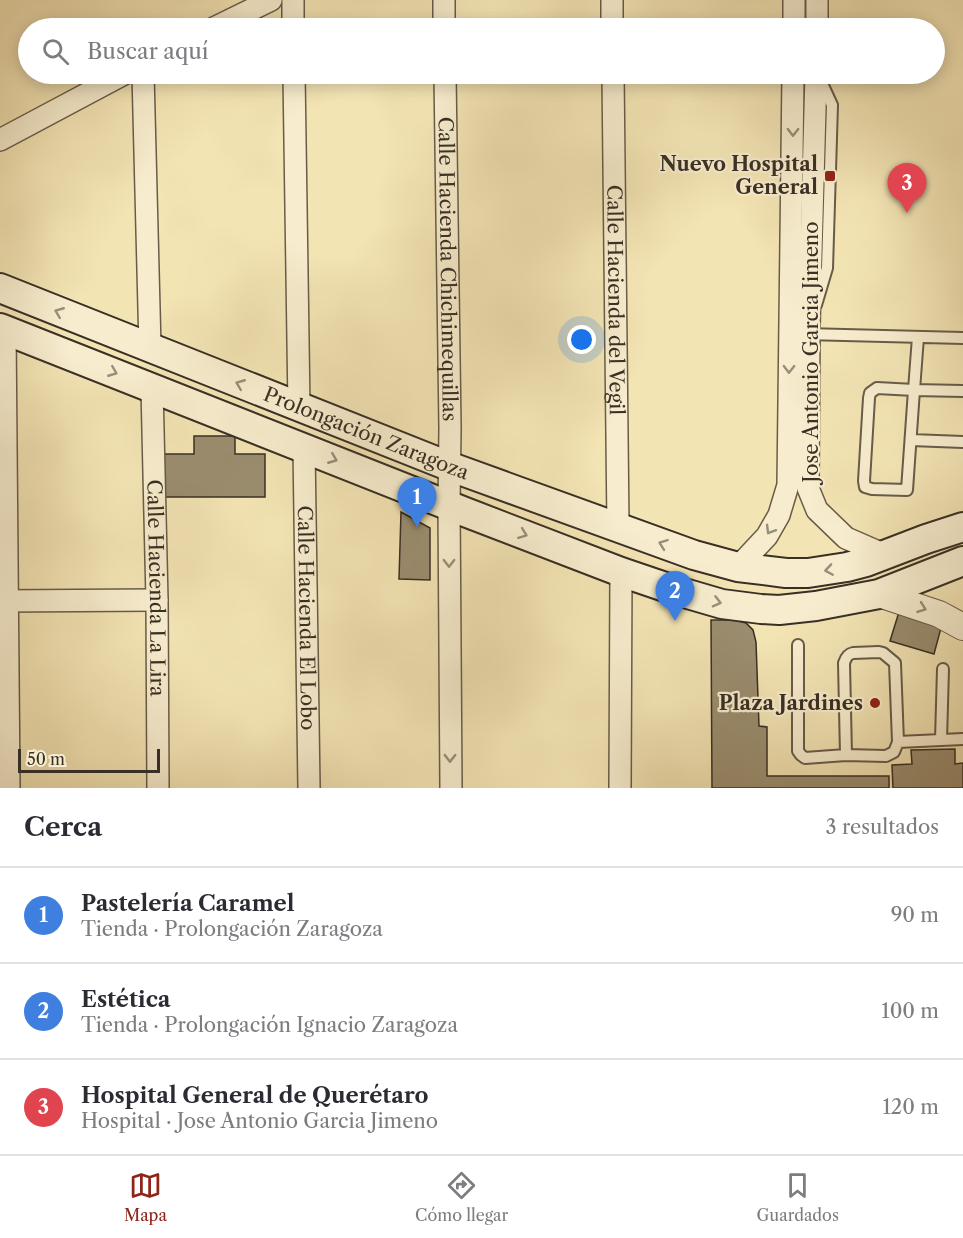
<!DOCTYPE html>
<html lang="es">
<meta charset="utf-8">
<style>
body{margin:0;font-family:"Libre Caslon Text",serif;background:#f2f2f3;color:#2b2b33}
.scale{position:absolute;left:18px;bottom:15px;width:142px;box-sizing:border-box;padding-left:6px;border:3px solid #392f25;border-top:0;font-size:16px;line-height:21px;white-space:nowrap;color:#392f25;-webkit-text-stroke:4px #f7edce;paint-order:stroke}
.you{position:absolute;left:582px;top:340px;width:21px;height:21px;margin:-15px;border:4px solid #fff;border-radius:50%;background:#1a73e8;box-shadow:0 0 0 9px #1a73e833}
.badge{display:grid;place-items:center;width:39px;height:39px;border-radius:50%;background:#8f2418;color:#fff;font-size:20px;font-weight:700}
.pin{position:absolute;translate:-50% -50px;filter:drop-shadow(0 2px 3px #0008)}
.pin::after{content:'';position:absolute;top:32px;width:21px;height:18px;background:inherit;clip-path:polygon(0 0,100% 0,50% 100%)}
.list{margin:0;padding:0;list-style:none}
h2{display:flex;justify-content:space-between;align-items:center;height:78px;margin:0;padding:0 24px;font-size:26px}
h2 small{font-size:20px;font-weight:400;color:#7c7c81}
.list li{display:grid;grid-template-columns:39px 1fr auto;gap:18px;align-items:center;box-sizing:border-box;height:96px;padding:0 24px;border-top:2px solid #e1e1e2}
.list b{display:block;font-size:22px;white-space:nowrap}
.list p{margin:0;font-size:20px;white-space:nowrap;color:#7c7c81}
.list em{font-size:20px;font-style:normal;color:#7c7c81}
.icon{flex:none;width:33px;height:33px;fill:none;stroke:currentColor;stroke-width:2;stroke-linecap:round;stroke-linejoin:round}
.map{position:relative;flex:none;width:963px;height:788px;overflow:hidden}
.search{position:absolute;background:#fff;box-shadow:0 3px 15px #0003;left:18px;right:18px;top:18px;height:66px;display:flex;align-items:center;gap:15px;box-sizing:border-box;padding:0 21px;border-radius:33px;color:#7c7c81;font-size:22px}
.sheet{height:366px;background:#fff}
nav{display:flex;justify-content:space-around;align-items:center;box-sizing:border-box;height:84px;border-top:2px solid #e1e1e2;background:#fff;font-size:16px;color:#7c7c81}
nav a{display:grid;justify-items:center;gap:3px}
nav .on{color:#8f2418}
.map>svg:first-child{display:block}
</style>
<div class="map">
<svg width="963" height="788" viewBox="0 0 963 788">
<rect width="100%" height="100%" fill="#f3e4b4"/>
<filter id="stains"><feTurbulence type="fractalNoise" baseFrequency=".00333" numOctaves="4"/><feColorMatrix values="0 0 0 0 .2 0 0 0 0 .09 0 0 0 0 .02 0 0 0 .5 -.17"/></filter>
<radialGradient id="worn" r=".72"><stop offset=".6" stop-color="#630" stop-opacity="0"/><stop offset="1" stop-color="#630" stop-opacity=".3"/></radialGradient>
<path fill="#9a8d6f" stroke="#392f25" stroke-width="1.5" d="M194,436H235V454H265V497H164V454H194Z
M401,512L430,528V580L399,579Z
M899,612L942,624L934,654L890,641Z
M711,620H734L746,623L753,630L756,642L759,726L767,727V776H889V788H712Z
M955,749V764L963,763V788H893L892,765L912,764L911,750Z"/>
<g fill="none" stroke-linecap="round" stroke-linejoin="round">
<defs>
<path id="service" d="M816,305L827,268L832,105L820,79
M805,334L963,338
M918,337L914,390L963,391
M877,388L914,390L907,490L872,489L865,487L864,481L869,398L870,393Z
M911,440L963,442
M798,645V751L801,755L805,758L846,755L886,756L894,752L898,742L895,663L883,653L879,652L853,653C848,654 846,657 844,663L846,755
M941,740L943,669
M898,742L963,739"/>
<g id="minor">
<path d="M293,0V28"/>
<path d="M444,0V28"/>
<path d="M612,0V28"/>
<path d="M214,28L271,0"/>
<path d="M794,28V0"/>
<path d="M817,28V0"/>
<path d="M143,74L150,348"/>
<path d="M294,74L299,407"/>
<path id="s1" d="M445,74L450,428L449,505L451,788"/>
<path id="s2" d="M613,74L618,527"/>
<path d="M816,74L809,325L808,488L817,510L846,538L885,555"/>
<path d="M0,140L124,74"/>
<path d="M5,330L9,788"/>
<path id="s3" d="M152,388L157,600L158,788"/>
<path id="s4" d="M304,448L309,788"/>
<path d="M738,567L767,536L779,515L788,485L793,74"/>
<path d="M0,601L157,600"/>
<path d="M620,788L621,572"/>
</g>
<path id="tertiary" d="M879,594L939,614L963,627"/>
<g id="secondary">
<path id="s5" d="M0,288L451,467L694,555L738,567L786,573H808L847,567L866,562L926,539L963,527"/>
<path d="M0,328L465,512L621,572L674,590L722,604L761,609L779,610L816,606L879,594L963,561"/>
</g>
</defs>
<use href="#service" stroke="#685c49" stroke-width="14"/>
<use href="#minor" stroke="#685c49" stroke-width="24"/>
<use href="#tertiary" stroke="#685c49" stroke-width="28"/>
<use href="#secondary" stroke="#392f25" stroke-width="32"/>
<use href="#service" stroke="#f7edce" stroke-width="10"/>
<use href="#minor" stroke="#f7edce" stroke-width="21"/>
<use href="#tertiary" stroke="#f7edce" stroke-width="26"/>
<use href="#secondary" stroke="#f7edce" stroke-width="28"/>
</g>
<defs><path id="oneway-chevron" d="M-2-3.5L2.5 0L-2 3.5" fill="none" stroke-width="1.6" stroke-linecap="round" stroke-linejoin="round" transform="scale(1.5)"/></defs>
<g stroke="#988e7a">
<use href="#oneway-chevron" transform="translate(793 132) rotate(91)"/>
<use href="#oneway-chevron" transform="translate(59 312) rotate(-158)"/>
<use href="#oneway-chevron" transform="translate(789 369) rotate(91)"/>
<use href="#oneway-chevron" transform="translate(113 372) rotate(22)"/>
<use href="#oneway-chevron" transform="translate(240 384) rotate(-158)"/>
<use href="#oneway-chevron" transform="translate(333 459) rotate(22)"/>
<use href="#oneway-chevron" transform="translate(770 530) rotate(121)"/>
<use href="#oneway-chevron" transform="translate(523 534) rotate(21)"/>
<use href="#oneway-chevron" transform="translate(663 544) rotate(-160)"/>
<use href="#oneway-chevron" transform="translate(449 563) rotate(90)"/>
<use href="#oneway-chevron" transform="translate(829 570) rotate(171)"/>
<use href="#oneway-chevron" transform="translate(717 602) rotate(14)"/>
<use href="#oneway-chevron" transform="translate(922 608) rotate(20)"/>
<use href="#oneway-chevron" transform="translate(450 758) rotate(90)"/>
</g>
<g fill="#8f2418" stroke="#f7edce" stroke-width="2">
<rect x="824" y="170" width="12" height="12" rx="3"/>
<circle cx="875" cy="703" r="6"/>
</g>
<g text-anchor="middle" stroke-width="4.5" stroke-linejoin="round" paint-order="stroke">
<g font-size="20" font-weight="bold" fill="#392f25" stroke="#f7edce" text-anchor="end">
<text x="818" y="171">Nuevo Hospital<tspan x="818" dy="23">General</tspan></text>
<text x="863" y="710">Plaza Jardines</text>
</g>
<g font-size="20" fill="#392f25" stroke="#f7edce">
<text dy="7" stroke="none"><textPath href="#s1" startOffset="195">Calle Hacienda Chichimequillas</textPath></text>
<text dy="7" stroke="none"><textPath href="#s2" startOffset="226">Calle Hacienda del Vegil</textPath></text>
<text transform="translate(811 352) rotate(-90)" y="7">Jose Antonio Garcia Jimeno</text>
<text dy="7" stroke="none"><textPath href="#s5" startOffset="394">Prolongación Zaragoza</textPath></text>
<text dy="7" stroke="none"><textPath href="#s3" startOffset="200">Calle Hacienda La Lira</textPath></text>
<text dy="7" stroke="none"><textPath href="#s4" startOffset="170">Calle Hacienda El Lobo</textPath></text>
</g>
</g>
<rect width="100%" height="100%" filter="url(#stains)"/>
<rect width="100%" height="100%" fill="url(#worn)"/>
</svg>
<div class="scale">50 m</div>
<div class="you"></div>
<div class="pin badge" style="left:417px;top:527px;background:#3f7fe0">1</div>
<div class="pin badge" style="left:675px;top:621px;background:#3f7fe0">2</div>
<div class="pin badge" style="left:907px;top:213px;background:#e0444e">3</div>
<div class="search"><svg class="icon" aria-label="search" viewBox="0 0 24 24"><circle cx="10" cy="10" r="6"/><path d="M15 15l6 6"/></svg>Buscar aquí</div>
</div>
<section class="sheet">
<h2>Cerca<small>3 resultados</small></h2>
<ul class="list">
<li><span class="badge" style="background:#3f7fe0">1</span><div><b>Pastelería Caramel</b><p>Tienda · Prolongación Zaragoza</p></div><em>90 m</em></li>
<li><span class="badge" style="background:#3f7fe0">2</span><div><b>Estética</b><p>Tienda · Prolongación Ignacio Zaragoza</p></div><em>100 m</em></li>
<li><span class="badge" style="background:#e0444e">3</span><div><b>Hospital General de Querétaro</b><p>Hospital · Jose Antonio Garcia Jimeno</p></div><em>120 m</em></li>
</ul>
</section>
<nav>
<a class="on"><svg class="icon" aria-label="map" viewBox="0 0 24 24"><path d="M3 6l6-2 6 2 6-2v14l-6 2-6-2-6 2zM9 4v14M15 6v14"/></svg>Mapa</a>
<a><svg class="icon" aria-label="directions" viewBox="0 0 24 24"><path d="M12 3l9 9-9 9-9-9zM9 14v-3h6M13 9l2 2-2 2"/></svg>Cómo llegar</a>
<a><svg class="icon" aria-label="saved" viewBox="0 0 24 24"><path d="M7 4h10v16l-5-4-5 4z"/></svg>Guardados</a>
</nav>
